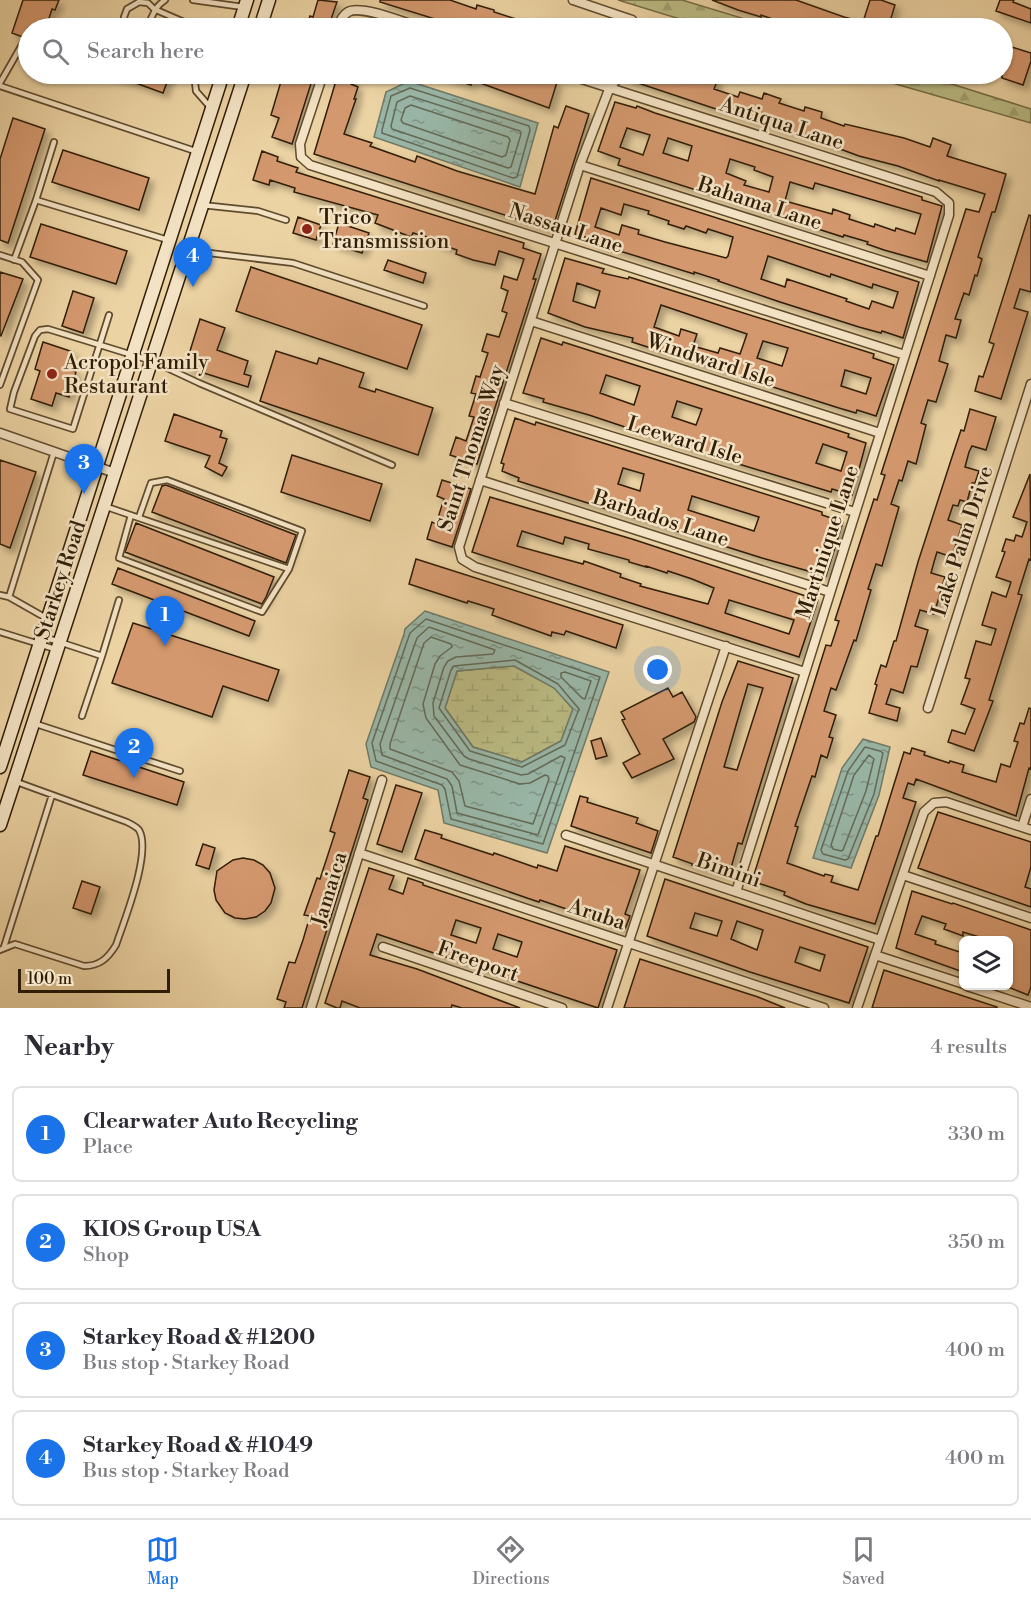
<!DOCTYPE html>
<meta charset="utf-8">
<style>
body{margin:0;font-family:"Libre Bodoni",serif;background:#f7f7f7;color:#2b2b33}
.controls{position:absolute;right:18px;bottom:18px;display:grid;overflow:hidden;border-radius:9px;box-shadow:0 2px 4px #0004}
.controls button{width:54px;height:54px;display:grid;place-items:center;padding:0;border:0;border-bottom:2px solid #e1e1e2;background:#fff;color:#2b2b33;font:30px sans-serif}
.scale{position:absolute;left:18px;bottom:15px;width:152px;box-sizing:border-box;padding-left:6px;border:3px solid #301e07;border-top:0;font-size:16px;line-height:21px;white-space:nowrap;color:#301e07;-webkit-text-stroke:4px #f3e2c3;paint-order:stroke}
.you{position:absolute;left:658px;top:670px;width:21px;height:21px;margin:-15px;border:4px solid #fff;border-radius:50%;background:#1a73e8;box-shadow:0 0 0 9px #1a73e833}
.badge{display:grid;place-items:center;width:39px;height:39px;border-radius:50%;background:#1a73e8;color:#fff;font-size:20px;font-weight:700}
.pin{position:absolute;translate:-50% -50px;filter:drop-shadow(0 2px 3px #0008)}
.pin::after{content:'';position:absolute;top:32px;width:21px;height:18px;background:inherit;clip-path:polygon(0 0,100% 0,50% 100%)}
.list{margin:0;padding:0;list-style:none}
h2{display:flex;justify-content:space-between;align-items:center;height:78px;margin:0;padding:0 24px;font-size:26px}
h2 small{font-size:20px;font-weight:400;color:#7c7c81}
.list li{display:grid;grid-template-columns:39px 1fr auto;gap:18px;align-items:center;box-sizing:border-box;height:96px;margin:0 12px 12px;padding:0 12px;border:2px solid #e1e1e2;border-radius:9px}
.list b{display:block;font-size:22px;white-space:nowrap}
.list p{margin:0;font-size:20px;white-space:nowrap;color:#7c7c81}
.list em{font-size:20px;font-style:normal;color:#7c7c81}
.icon{flex:none;width:33px;height:33px;fill:none;stroke:currentColor;stroke-width:2;stroke-linecap:round;stroke-linejoin:round}
.map{position:relative;flex:none;width:1031px;height:1008px;overflow:hidden}
.search{position:absolute;background:#fff;box-shadow:0 2px 4px #0004;left:18px;right:18px;top:18px;height:66px;display:flex;align-items:center;gap:15px;box-sizing:border-box;padding:0 21px;border-radius:33px;color:#7c7c81;font-size:22px}
.sheet{height:510px;background:#fff}
nav{display:flex;justify-content:space-around;align-items:center;box-sizing:border-box;height:84px;border-top:2px solid #e1e1e2;background:#fff;font-size:16px;color:#7c7c81}
nav a{display:grid;justify-items:center;gap:3px}
nav .on{color:#1a73e8}
.map>svg:first-child{display:block}
</style>
<div class="map">
<svg width="1031" height="1008" viewBox="0 0 1031 1008">
<defs>
<pattern id="forest-firs" width="22" height="20" patternUnits="userSpaceOnUse" patternTransform="scale(1.5)"><rect width="22" height="20" fill="#bbbb83"/><path d="M5 1l3.5 6h-7zM16 11l3.5 6h-7z" fill="#a1a070"/></pattern>
<pattern id="wetland-marsh" width="20" height="14" patternUnits="userSpaceOnUse" patternTransform="scale(1.5)"><rect width="20" height="14" fill="#bbbb83"/><path d="M1 5h8M5 5V1M11 12h8M15 12V8" fill="none" stroke="#a1a070"/></pattern>
<pattern id="water-ripples" width="26" height="14" patternUnits="userSpaceOnUse" patternTransform="scale(1.5)"><rect width="26" height="14" fill="#99b7a8"/><path d="M2 4q2-2 4 0t4 0M15 11q2-2 4 0t4 0" fill="none" stroke="#7d9487"/></pattern>
<filter id="shadow"><feDropShadow dx="5" dy="5" stdDeviation="3" flood-color="#0004"/></filter>
</defs>
<rect width="100%" height="100%" fill="#ecd3a3"/>
<filter id="stains"><feTurbulence type="fractalNoise" baseFrequency=".00333" numOctaves="4"/><feColorMatrix values="0 0 0 0 .2 0 0 0 0 .09 0 0 0 0 .02 0 0 0 .5 -.17"/></filter>
<radialGradient id="worn" r=".72"><stop offset=".6" stop-color="#630" stop-opacity="0"/><stop offset="1" stop-color="#630" stop-opacity=".3"/></radialGradient>
<path fill="url(#forest-firs)" stroke="#766c45" stroke-width="1.5" d="M618,0H682L775,28H709Z
M861,74H920L1031,109V123Z"/>
<path fill="url(#wetland-marsh)" stroke="#766c45" stroke-width="1.5" d="M514,666L555,688L573,709L561,741L522,762L473,747L445,708L457,671Z"/>
<path fill="url(#water-ripples)" stroke="#6f7a68" stroke-width="1.5" fill-rule="evenodd" d="M409,81L538,123L520,187L374,137L386,92Z
M425,611L609,672L547,853L444,823L438,790L371,767L366,744L404,634L405,629ZM514,666L554,688L573,709L561,741L522,762L473,747L445,708L457,671Z
M863,739L890,747L879,795L851,868L813,858L842,768Z"/>
<g fill="none" stroke-linecap="round" stroke-linejoin="round">
<path stroke="#646a58" stroke-width="1.5" d="M410,88L529,126L530,130L517,177L513,178L382,133V130L391,96Z
M410,96L520,131L521,134L511,167L508,168L392,129L391,126L397,102Z
M411,105L508,137L510,140L506,155L502,157L403,123L401,120L405,108Z
M426,619L600,677L543,844L451,819L445,789L442,785L376,761L372,743L410,633Z
M429,627L495,650L493,654L456,657L448,661L444,667L433,703L434,716L464,756L469,759L521,775L528,774L561,756L565,758L538,835L457,813L452,786L447,779L382,755L380,744L417,638Z
M431,637L451,644L452,647L440,656L435,664L423,704L426,718L460,765L520,784L530,783L545,775L548,776L549,779L533,824L465,806L459,781L452,772L390,749V744L424,643Z
M515,660L558,684L579,709L565,745L522,767L470,751L439,708L451,670L454,666Z
M565,672L591,681L585,699L582,698L561,677V673Z
M865,747L880,751L883,753L874,794L848,859L845,860L823,854L821,850L848,771Z
M869,755L874,759L866,791L843,850L841,851L833,849L831,845L854,775Z"/>
</g>
<path fill="#d4986e" stroke="#301e07" stroke-width="1.5" fill-rule="evenodd" filter="url(#shadow)" d="M23,0H59L55,10L52,9L46,28H28V39L12,33Z
M318,0L337,2L330,22L332,23L331,28H306L310,16L313,17Z
M380,0H450L476,9L477,5L494,10V12L541,27V28H464L380,2Z
M712,0H796L844,17L863,22L870,0H881L895,5L888,28H799L761,15V17L738,10Z
M1000,0H1014L1013,2L1031,9V23L996,11Z
M1002,44L1031,53V61L1023,85L1002,78Z
M111,74H170L163,93Z
M290,74H314L292,144L272,137L279,118L271,115L282,78L288,80Z
M338,74L354,75L351,84L358,87L354,99H356L344,134L372,143L370,146L415,162L417,156L457,171L535,194L554,126L558,128L566,106L589,114L552,230L314,154Z
M441,74H531L557,82L549,108L472,80L471,85L440,75Z
M628,74H701L718,79L714,89L738,97L740,92L762,99L764,93L781,99L779,103L804,111L805,107L822,112L821,118L844,126L845,124L904,138L930,147L933,138L951,145L947,156L1006,174L995,212H992L978,257L982,259L977,276L975,275L969,295L964,293L955,319L961,320L956,338L946,335L939,361L948,364L936,402L928,400L921,423L926,425L916,464L908,461L902,481L899,480L891,504L899,507L882,566L876,564L868,589L871,590L856,641L854,640L836,690L831,688L824,711L836,715L829,737L833,738L827,758L821,755L815,777L812,776L795,826L798,827L787,863L824,876L825,874L833,876L831,882L858,890L876,836H878L904,752L910,754L912,748L925,752L924,755L949,763L950,761L964,765L962,772L996,782L1001,764L1010,767L1018,742L1014,741L1020,723L1024,724L1029,708L1031,709V769L1029,768L1016,816L916,779L914,785L908,783L903,798L916,802L875,924L806,904L784,895L785,892L752,881L826,645L831,646L839,621L835,620L874,499L877,500L885,475L881,474L966,209L979,212L985,194L939,180V181L898,166L859,156L813,139L713,108L626,79Z
M615,102L636,108L637,106L655,113L922,197V200L942,206L927,262L884,250L867,244L868,242L844,235L843,237L618,165L620,159L598,151ZM627,128L650,135L643,155L620,147ZM668,138L692,146L688,161L663,153ZM730,159L755,167L754,170L773,177L769,192L744,185L746,181L726,173ZM790,182L813,189L815,183L921,214L915,234L896,228L895,231L875,224L874,227L849,219L850,215L833,209L832,214L785,201Z
M13,118L45,129L8,243L0,240V159Z
M63,150L149,178L139,210L52,182Z
M262,151L278,157L277,161L298,168L296,172L524,243L523,248L541,254L533,279H536L477,464L450,455L456,437L466,441L474,417L469,416L476,394L471,393L476,376L480,377L488,353L482,351L487,334L499,337L507,313L502,311L508,291L501,288L504,276L517,280L524,259L499,251L495,265L473,260L456,254L457,250L437,243L438,240L413,233L411,237L375,223L378,215L294,192L295,188L270,180L269,185L253,180Z
M591,178L919,282L903,338L882,331L881,333L859,327L780,302L718,281L719,280L694,272V274L594,243L595,240L575,234ZM624,204L649,211L648,214L669,221L668,224L684,229L686,226L706,233L708,229L733,237L728,256L726,258L665,242L638,234L639,230L622,225L619,235L595,227L601,208L621,215ZM768,256L830,277L831,274L872,288L873,284L898,292L893,308L872,301L869,309L846,301L847,299L787,279L785,287L761,279Z
M1029,215L1031,216V292L1020,289L1014,308L1028,312L1001,399L975,391L979,376L983,377L994,344L989,342Z
M298,217L321,225L316,240L293,233Z
M339,223L369,233L362,253L333,244Z
M41,224L127,251L116,284L30,257Z
M565,258L604,269L602,273L628,279L629,277L874,354L873,358L894,365L876,416L857,410L856,413L839,408L632,342L633,338L585,327L548,313ZM577,283L600,291L595,308L573,301ZM661,305L747,334L740,354L720,348L718,353L693,346L697,334L681,329L679,336L654,327ZM763,341L788,348L782,366L757,358ZM845,370L871,378L866,394L841,386Z
M388,260L426,273L423,283L384,270Z
M251,267L422,325L407,369L236,311Z
M0,272L23,279L1,336L0,335Z
M73,291L94,298L83,333L62,326Z
M200,319L225,328L217,350L248,361L244,374L251,376L248,387L185,367Z
M541,338L562,345L563,342L766,407L849,434L848,437L866,443L852,495L832,489L831,492L709,455L589,415L543,402L544,399L523,393ZM606,375L640,386L634,405L600,393ZM677,401L702,409L696,425L672,417ZM823,444L847,452L841,471L816,463Z
M43,342L73,352L67,369L76,372L69,397L56,393L52,406L31,399L40,371L35,369Z
M276,351L317,364L319,358L364,373L359,387L375,392L376,389L433,408L418,455L260,401Z
M970,409L996,417L986,450L972,446L969,452L965,467L979,471L975,483H972L967,502L960,500L958,506L953,505L948,520L962,525L952,557L937,552L934,562L931,573L945,577L934,614L920,610L915,626L928,630L917,667L911,666L903,693L891,689L886,704L900,708L897,721L869,713L877,685L875,684L881,665L886,667L894,641H896L918,562L952,457L961,430L964,431Z
M174,414L222,431L220,437L227,439L219,463L227,467L222,476L205,467L210,456L165,441Z
M515,418L535,425L536,422L699,473L822,512V515L843,522L826,576L762,558L518,481L519,478L502,471L504,464L501,463ZM623,468L644,474L640,491L618,484ZM692,496L759,517L754,531L688,510Z
M292,455L382,484L370,521L281,492Z
M0,460L36,472L10,548L0,544Z
M1030,474L1031,560L1029,559L1018,594L1022,595L989,700L993,701L974,751L948,742L952,730L965,734L975,709L961,704L970,679L965,678L976,641L991,645L996,629L982,625L992,592L1006,597L1011,582L996,577L1005,552L1002,551L1006,539L1014,541L1016,535L1022,537L1027,522L1013,517Z
M442,480L471,489L452,547L427,539L432,522L436,524L444,499L437,496Z
M166,485L296,535L286,563L152,512L162,486Z
M490,497L632,539L818,600L799,657L472,552ZM522,531L563,544L565,537L589,544L588,549L629,560V562L646,567V566L667,573L668,571L692,579L714,588L708,604L640,586L641,584L620,577L621,574L584,561L583,564L517,546ZM729,600L794,620L789,634L725,613Z
M136,523L274,577L266,597L262,604L125,552Z
M416,559L623,625L616,648L566,631L564,635L552,632L551,636L492,615L494,609L468,601L467,603L409,584Z
M118,568L255,621L249,636L112,584Z
M133,623L279,670L268,701L223,686L212,717L112,683Z
M738,661L793,678L742,844L738,843L729,875L692,865L693,864L673,857L722,702ZM748,684L763,688L737,770L724,767Z
M668,688L673,697L682,692L696,717L694,722L663,739L674,759L632,778L623,763L640,754L622,720L625,719L621,712Z
M601,738L607,756L596,759L591,741Z
M91,751L184,782L177,805L83,775Z
M349,770L370,777L363,798L368,800L302,1008H284L286,1002L277,999L289,962L295,963L303,940L310,916L304,915L317,878L320,879L335,833L330,831Z
M396,785L422,793L402,852L377,844Z
M580,796L588,798L587,802L638,818L636,823L658,831L651,853L571,826Z
M938,812L1031,842V867L1025,887L1031,889V907L918,868Z
M425,830L442,835L441,838L493,855L494,853L537,868L538,865L557,871L565,846L640,870L625,914L630,916L625,929L540,900L539,902L527,898L415,859Z
M203,844L215,848L209,869L196,865Z
M243,858L254,860L263,865L270,873L275,888L271,903L265,911L256,917L245,919L235,918L225,913L216,900L214,890L217,871L233,860Z
M369,868L394,876L389,889L403,894L408,878L423,883V885L617,950L598,1008L377,934L370,955L417,969L520,1008H462L452,1005L451,1008H360L342,1001L340,1008H337L325,1003ZM456,920L481,928L476,943L451,935ZM498,934L522,942L517,957L493,949Z
M665,879L868,947L849,1003L750,972L647,936ZM695,913L722,921L717,936L690,928ZM737,921L763,930L757,950L731,939ZM800,947L825,955L820,971L795,962Z
M82,881L100,887L91,914L73,908Z
M912,891L952,904L953,903L1031,930V987L1028,995L1008,987V940H989L963,932V936L944,929L946,924L922,916L915,934L936,941L935,944L963,953V972L896,948Z
M640,959L758,997L785,1008H624Z
M884,970L997,1007V1008H872Z"/>
<g fill="none" stroke-linecap="round" stroke-linejoin="round">
<defs>
<path id="lane" d="M193,0L243,7
M129,28L126,27L124,17L127,9L139,2L148,3L154,9L184,22L190,28
M145,28C155,16 151,10 165,0
M194,74L196,91L210,107
M0,83L24,41
M0,86L195,151
M36,200L54,142
M202,205L258,211L286,220
M189,247L209,253L293,263L424,306
M0,255L22,262L38,280L0,385
M14,260L36,200L168,240
M109,315L73,429L10,409L14,392L35,336L40,330L48,329L152,361L199,383L392,465
M104,506L289,569L302,531L167,480L151,483L139,517
M131,515L119,558L262,612L289,569
M0,595L9,597L54,452
M9,597L46,618
M0,632L55,649
M44,637L102,656L119,600
M82,716L102,656
M33,723L180,771
M4,947L52,795
M0,950L15,944L84,966C100,966 108,958 116,945C124,921 152,852 139,830C137,827 131,824 127,822L14,781"/>
<path id="street" d="M573,0L632,20
M337,28C339,23 343,15 348,12C361,4 407,24 423,28
M622,28L632,20
M323,74L300,144L301,157L310,165L905,355
M566,74L936,192L949,203V215L736,892
M607,74L610,87L580,165L459,547L462,559L475,567L805,672
M610,87L622,74
M580,165L930,276
M531,321L880,433
M504,403L855,512
M0,433L115,473
M480,480L830,592
M928,708L1031,384
M1022,827L1031,799
M566,835L880,940
M359,853L824,1008
M903,875L1031,918
M383,947L562,1008
M875,955L964,984
M967,986L1031,1007
M311,1008L382,780
M607,1008L726,646
M857,1008L924,812L934,803L946,802L1031,830"/>
<path id="secondary" d="M238,28L247,0
M260,28L269,0
M0,767L223,74
M0,825L245,74"/>
</defs>
<use href="#lane" stroke="#5f4b2e" stroke-width="8"/>
<use href="#street" stroke="#5f4b2e" stroke-width="11"/>
<use href="#secondary" stroke="#301e07" stroke-width="15"/>
<use href="#lane" stroke="#f3e2c3" stroke-width="4.5"/>
<use href="#street" stroke="#f3e2c3" stroke-width="8"/>
<use href="#secondary" stroke="#f3e2c3" stroke-width="12"/>
</g>
<g fill="#8f2418" stroke="#f3e2c3" stroke-width="2">
<circle cx="307" cy="229" r="6"/>
<circle cx="52" cy="374" r="6"/>
</g>
<g text-anchor="middle" stroke-width="5" stroke-linejoin="round" paint-order="stroke">
<g font-size="21" fill="#301e07" stroke="#f3e2c3">
<text transform="translate(782 123) rotate(18)" y="7">Antiqua Lane</text>
<text transform="translate(760 203) rotate(18)" y="7">Bahama Lane</text>
<text transform="translate(566 228) rotate(18)" y="7">Nassau Lane</text>
<text transform="translate(711 360) rotate(18)" y="7">Windward Isle</text>
<text transform="translate(685 440) rotate(17)" y="7">Leeward Isle</text>
<text transform="translate(471 448) rotate(-72)" y="7">Saint Thomas Way</text>
<text transform="translate(661 518) rotate(18)" y="7">Barbados Lane</text>
<text transform="translate(962 541) rotate(-72)" y="7">Lake Palm Drive</text>
<text transform="translate(827 542) rotate(-72)" y="7">Martinique Lane</text>
<text transform="translate(60 580) rotate(-72)" y="7">Starkey Road</text>
<text transform="translate(729 870) rotate(19)" y="7">Bimini</text>
<text transform="translate(329 889) rotate(-73)" y="7">Jamaica</text>
<text transform="translate(597 914) rotate(18)" y="7">Aruba</text>
<text transform="translate(478 961) rotate(19)" y="7">Freeport</text>
</g>
<g font-size="21" fill="#301e07" stroke="#f3e2c3" text-anchor="start">
<text x="319" y="224">Trico<tspan x="319" dy="24">Transmission</tspan></text>
<text x="64" y="369">Acropol Family<tspan x="64" dy="24">Restaurant</tspan></text>
</g>
</g>
<rect width="100%" height="100%" filter="url(#stains)"/>
<rect width="100%" height="100%" fill="url(#worn)"/>
</svg>
<div class="controls">
<button><svg class="icon" aria-label="layers" viewBox="0 0 24 24"><path d="M12 4l9 5-9 5-9-5zM3 14l9 5 9-5"/></svg></button>
</div>
<div class="scale">100 m</div>
<div class="you"></div>
<div class="pin badge" style="left:165px;top:646px">1</div>
<div class="pin badge" style="left:134px;top:778px">2</div>
<div class="pin badge" style="left:84px;top:494px">3</div>
<div class="pin badge" style="left:193px;top:287px">4</div>
<div class="search"><svg class="icon" aria-label="search" viewBox="0 0 24 24"><circle cx="10" cy="10" r="6"/><path d="M15 15l6 6"/></svg>Search here</div>
</div>
<section class="sheet">
<h2>Nearby<small>4 results</small></h2>
<ul class="list">
<li><span class="badge">1</span><div><b>Clearwater Auto Recycling</b><p>Place</p></div><em>330 m</em></li>
<li><span class="badge">2</span><div><b>KIOS Group USA</b><p>Shop</p></div><em>350 m</em></li>
<li><span class="badge">3</span><div><b>Starkey Road &amp; #1200</b><p>Bus stop · Starkey Road</p></div><em>400 m</em></li>
<li><span class="badge">4</span><div><b>Starkey Road &amp; #1049</b><p>Bus stop · Starkey Road</p></div><em>400 m</em></li>
</ul>
</section>
<nav>
<a class="on"><svg class="icon" aria-label="map" viewBox="0 0 24 24"><path d="M3 6l6-2 6 2 6-2v14l-6 2-6-2-6 2zM9 4v14M15 6v14"/></svg>Map</a>
<a><svg class="icon" aria-label="directions" viewBox="0 0 24 24"><path d="M12 3l9 9-9 9-9-9zM9 14v-3h6M13 9l2 2-2 2"/></svg>Directions</a>
<a><svg class="icon" aria-label="saved" viewBox="0 0 24 24"><path d="M7 4h10v16l-5-4-5 4z"/></svg>Saved</a>
</nav>
